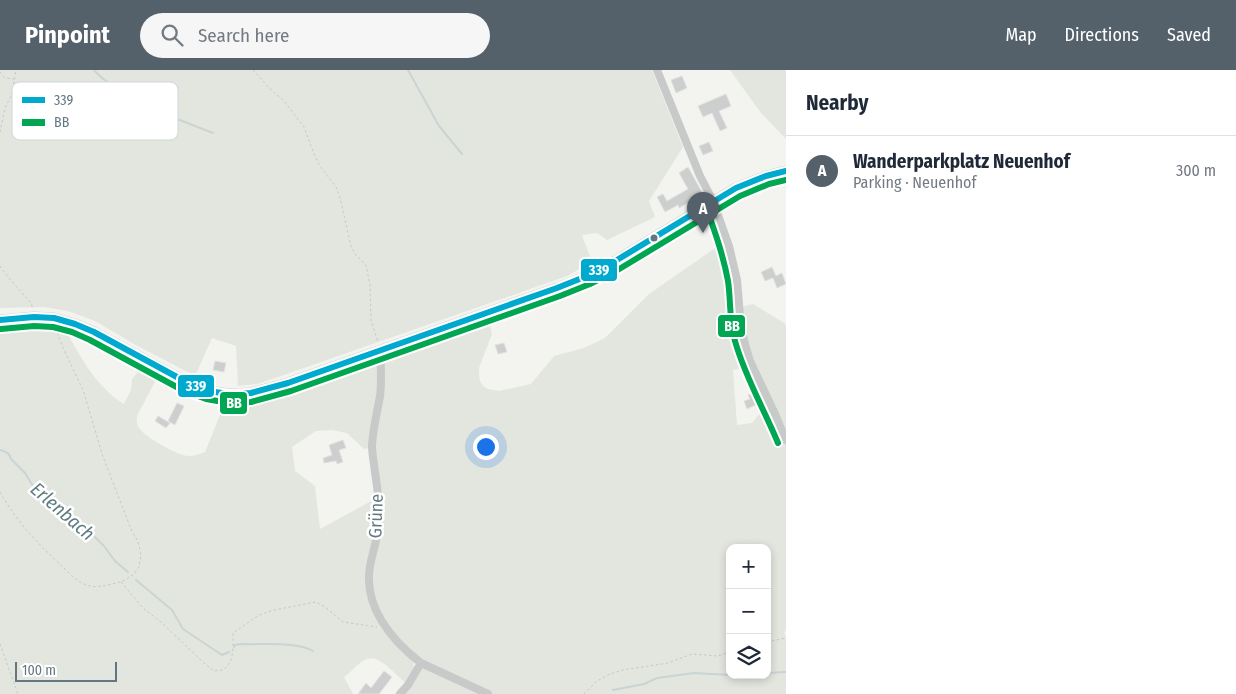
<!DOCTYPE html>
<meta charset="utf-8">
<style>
body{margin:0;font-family:"Fira Sans Condensed",sans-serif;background:#f6f6f7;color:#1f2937}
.controls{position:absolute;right:15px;bottom:15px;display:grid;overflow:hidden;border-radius:10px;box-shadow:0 2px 8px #0003}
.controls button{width:45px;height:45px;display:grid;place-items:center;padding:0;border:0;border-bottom:1px solid #e0e1e3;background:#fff;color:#1f2937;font:25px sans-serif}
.scale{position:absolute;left:15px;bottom:12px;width:102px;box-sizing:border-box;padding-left:5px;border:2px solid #617882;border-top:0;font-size:14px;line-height:18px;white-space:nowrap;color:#617882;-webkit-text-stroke:4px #fff;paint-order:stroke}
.you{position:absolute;left:485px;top:376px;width:18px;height:18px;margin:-12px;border:4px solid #fff;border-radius:50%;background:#1a73e8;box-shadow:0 0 0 8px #1a73e833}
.badge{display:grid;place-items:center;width:32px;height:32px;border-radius:50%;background:#54606a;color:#fff;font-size:16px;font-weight:700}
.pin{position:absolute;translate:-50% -41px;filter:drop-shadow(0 1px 2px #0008)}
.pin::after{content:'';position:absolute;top:26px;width:18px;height:15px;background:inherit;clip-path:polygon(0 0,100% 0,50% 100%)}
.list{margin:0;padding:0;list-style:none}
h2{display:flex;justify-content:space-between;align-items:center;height:65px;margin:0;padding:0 20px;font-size:21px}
h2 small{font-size:16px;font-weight:400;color:#747a83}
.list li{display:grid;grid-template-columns:32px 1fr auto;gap:15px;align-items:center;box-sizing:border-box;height:70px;padding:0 20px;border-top:1px solid #e0e1e3}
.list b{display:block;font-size:19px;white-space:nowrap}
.list p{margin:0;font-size:16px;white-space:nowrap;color:#747a83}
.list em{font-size:16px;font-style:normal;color:#747a83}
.icon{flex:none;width:28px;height:28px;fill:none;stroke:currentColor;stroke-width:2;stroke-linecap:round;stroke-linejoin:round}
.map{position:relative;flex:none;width:786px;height:624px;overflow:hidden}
header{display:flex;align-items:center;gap:30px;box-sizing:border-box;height:70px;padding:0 25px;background:#54606a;color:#fff}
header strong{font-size:24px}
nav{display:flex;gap:28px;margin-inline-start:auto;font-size:18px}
.search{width:350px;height:45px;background:#f6f6f7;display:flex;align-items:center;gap:12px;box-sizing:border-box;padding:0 18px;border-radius:28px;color:#747a83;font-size:19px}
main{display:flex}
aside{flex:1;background:#fff}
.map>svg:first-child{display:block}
</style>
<header>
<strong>Pinpoint</strong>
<div class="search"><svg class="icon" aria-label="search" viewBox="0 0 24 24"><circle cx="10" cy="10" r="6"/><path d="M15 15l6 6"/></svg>Search here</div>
<nav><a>Map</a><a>Directions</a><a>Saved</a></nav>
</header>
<main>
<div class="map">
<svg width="786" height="624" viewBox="0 0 786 624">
<rect width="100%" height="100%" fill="#f3f3f0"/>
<path fill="#e3e6de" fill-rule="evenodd" d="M0,0H652L683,77L649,131L655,147L607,170L597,163L582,165L592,192L567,206L281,306L257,314L238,316L236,276L212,268L195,306L134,274L95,251L68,241L44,237L0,238Z
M730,0H786V69L761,43Z
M721,174L729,193L734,239L753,234L784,253L786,256V363L754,292L747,272L741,274L748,297L733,300L737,355L752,353L760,343L770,338L786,372V561L784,562L786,567V624H489L414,592L413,604L407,614C397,607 380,584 367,589C358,592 352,602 344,607L353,624H0V260L64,258C81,287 95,316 124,334L131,320L132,309L142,297L159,304L138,344C136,349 136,355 140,359C145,367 180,387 189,386C194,386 200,384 205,382L226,330L260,327L486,249L490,256L492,264L479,298V304L480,311L483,316L488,319L499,321L531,314L554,286L584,278L605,268L649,224ZM332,360L347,363L364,379L374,377L377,428L320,459L315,416L295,401L292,377L316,361ZM730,478H767V605H730Z
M425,596L486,624H403L421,599Z"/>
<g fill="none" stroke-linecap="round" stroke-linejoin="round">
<path stroke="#cad4d5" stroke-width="2" d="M94,0C102,9 113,18 126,18L127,23L137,29L154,34L167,42L172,47L213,63
M408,0L439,56L462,84
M0,380C5,381 10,383 11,389L25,403L38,424L46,432L70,446L90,462L104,476L115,491L128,502
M136,510L172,540L183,559L222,585L229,582
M234,577L235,575L241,574C260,575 297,571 313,581
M767,603L786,602
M613,620L644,614L657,608L694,603L730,605"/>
</g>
<path fill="#cccfce" stroke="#e2e2e1" d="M682,6L687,18L676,23L671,10Z
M726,24L731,36L719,41L727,58L720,61L712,43L703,47L698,36Z
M709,72L713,81L703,85L699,76Z
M688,97L703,124L679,138L678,135L665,142L657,127L663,124L667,131L688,119L679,103Z
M772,197L776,206L782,203L786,214L777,218L773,208L765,211L761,202Z
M504,273L507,282L498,284L495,275Z
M215,291L226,293L224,302L213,300Z
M755,322L760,333L747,339L744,331L750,329L748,325Z
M177,333L184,336L175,355L168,351Z
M158,346L170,353L166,358L155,351Z
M343,370L346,378L339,380L343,392L337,394L336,391L324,393L323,388L332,385L329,375Z
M384,601L392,607L379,624H358L366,613L371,618Z"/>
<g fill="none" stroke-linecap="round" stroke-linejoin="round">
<defs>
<path id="major" d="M0,250L34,247L54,248L75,254L94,262L188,313L208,321L229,324L251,323L288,313L557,218L587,206L612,193L736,118L766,106L786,101"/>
</defs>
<use href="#major" stroke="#d0d1d0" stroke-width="11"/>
<path stroke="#c6c8c8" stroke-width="1" stroke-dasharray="2.5 2.5" stroke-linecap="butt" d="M253,0L270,19L284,31L304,57L314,84L320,96L336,117L340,128L351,176L355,184L366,195L370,215L371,250L378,272
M0,2L5,8L14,9
M0,62L5,38L12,24L16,0
M0,196L7,206L31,233L33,239
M0,422C16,451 38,474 62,496C70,504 79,514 90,516C99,518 112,514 120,512L125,510L134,504L139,497L141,485L138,472L131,459L103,387L83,320L63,278L55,256
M121,512L143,538L161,552L204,593L214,601C216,600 219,601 222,600C235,594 233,575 233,563L259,545L274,540L316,532L325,537L343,552L377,557
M767,572L786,568
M0,574L18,624
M584,624L597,611L610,604L623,600L668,593L692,584L718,586L730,582"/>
<path stroke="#c8caca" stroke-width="8" d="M657,0L700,106L713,131L729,176L737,210L741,258L746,278L750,291L775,344L786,370
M380,281C381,296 382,311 380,326C377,343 373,359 372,375C372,382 373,388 374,394C376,412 380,430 379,448C379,465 373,480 370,496C363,536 391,570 421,593L488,624
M400,624L408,615L421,593"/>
<use href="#major" stroke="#dedfde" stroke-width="10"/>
<defs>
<path id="bus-1" d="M0,250L34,247L54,248L75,254L94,262L188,313L208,321L229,324L251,323L288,313L557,218L587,206L612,193L736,118L766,106L786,101"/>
<path id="bus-2" d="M705,134C714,159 723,184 728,211C731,231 729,252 735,271C745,307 764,339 778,373
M1,259L34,256L53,257L72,262L90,270L184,321L206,329L229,333L251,332L291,321L560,226L590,214L616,201L740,126L769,114L786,110"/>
</defs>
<use href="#bus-1" stroke="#fff" stroke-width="10"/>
<use href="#bus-2" stroke="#fff" stroke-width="10"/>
<use href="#bus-1" stroke="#00a9ce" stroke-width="6"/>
<use href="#bus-2" stroke="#00a651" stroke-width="6"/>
</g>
<circle fill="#617882" stroke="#fff" stroke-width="2" cx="654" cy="168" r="4.5"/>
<g text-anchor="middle" stroke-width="5" stroke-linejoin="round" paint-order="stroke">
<g font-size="18" fill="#617882" stroke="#fff">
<text transform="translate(376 446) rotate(-88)" y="6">Grüne</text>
</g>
<g font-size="19" font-style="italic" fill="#5d7b80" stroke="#fff">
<text transform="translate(63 441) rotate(41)" y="7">Erlenbach</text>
</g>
</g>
<rect x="12" y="12" width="166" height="58" rx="8" fill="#fff" stroke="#d0d6da" stroke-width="1"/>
<rect x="22" y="27" width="23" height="6" fill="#00a9ce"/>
<rect x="22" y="49" width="23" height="7" fill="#00a651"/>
<g font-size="14" fill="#617882">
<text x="54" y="35">339</text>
<text x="54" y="57">BB</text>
</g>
<g stroke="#fff" stroke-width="2">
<rect x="580" y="188" width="38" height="24" rx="5" fill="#00a9ce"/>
<rect x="717" y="244" width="29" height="24" rx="5" fill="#00a651"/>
<rect x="177" y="304" width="38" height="24" rx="5" fill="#00a9ce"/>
<rect x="219" y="321" width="29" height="24" rx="5" fill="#00a651"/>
</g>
<g font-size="14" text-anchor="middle" font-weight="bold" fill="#fff">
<text x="599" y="205">339</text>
<text x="732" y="261">BB</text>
<text x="196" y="321">339</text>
<text x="234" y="338">BB</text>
</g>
</svg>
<div class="controls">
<button>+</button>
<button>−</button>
<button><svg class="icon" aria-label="layers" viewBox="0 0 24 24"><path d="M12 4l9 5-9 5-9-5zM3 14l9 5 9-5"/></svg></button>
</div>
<div class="scale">100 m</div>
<div class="you"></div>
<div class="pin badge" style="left:703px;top:163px">A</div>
</div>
<aside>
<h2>Nearby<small></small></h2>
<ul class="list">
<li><span class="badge">A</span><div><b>Wanderparkplatz Neuenhof</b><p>Parking · Neuenhof</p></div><em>300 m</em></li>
</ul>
</aside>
</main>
